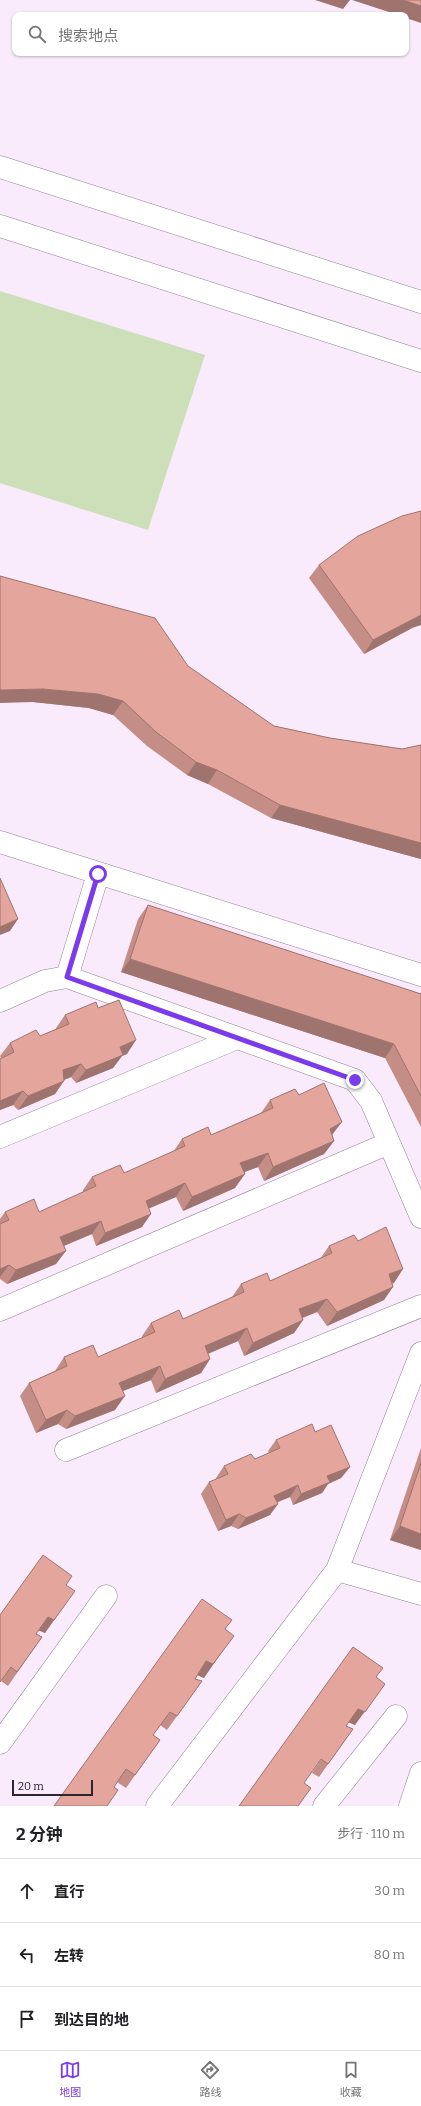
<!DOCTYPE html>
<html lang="zh">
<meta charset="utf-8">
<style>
body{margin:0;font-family:Bitter,"Noto Sans SC",serif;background:#f2f2f2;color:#202124}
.scale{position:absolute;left:12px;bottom:10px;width:81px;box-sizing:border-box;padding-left:4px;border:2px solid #2c262e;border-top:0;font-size:11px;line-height:14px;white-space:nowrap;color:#2c262e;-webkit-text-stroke:3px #f9ebfc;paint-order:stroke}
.stop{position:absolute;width:12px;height:12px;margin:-9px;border:3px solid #7c3aed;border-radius:50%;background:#fff}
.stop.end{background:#7c3aed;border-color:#fff;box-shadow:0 1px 4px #0008}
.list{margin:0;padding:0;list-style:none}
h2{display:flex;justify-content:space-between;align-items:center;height:52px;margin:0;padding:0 16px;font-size:17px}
h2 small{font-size:13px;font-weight:400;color:#757577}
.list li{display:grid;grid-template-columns:26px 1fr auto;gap:12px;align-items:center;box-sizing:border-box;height:64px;padding:0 16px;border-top:1px solid #e0e0e0}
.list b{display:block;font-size:15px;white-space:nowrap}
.list em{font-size:13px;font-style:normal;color:#757577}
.icon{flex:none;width:22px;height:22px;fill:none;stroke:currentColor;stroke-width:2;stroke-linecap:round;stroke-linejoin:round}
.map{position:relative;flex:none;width:421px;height:1806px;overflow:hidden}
.search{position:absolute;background:#fff;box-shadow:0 1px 3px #0004;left:12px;right:12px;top:12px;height:44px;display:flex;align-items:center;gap:10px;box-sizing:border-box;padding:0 14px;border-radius:8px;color:#757577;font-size:15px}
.sheet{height:244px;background:#fff}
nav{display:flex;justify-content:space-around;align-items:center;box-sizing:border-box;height:56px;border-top:1px solid #e0e0e0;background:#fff;font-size:11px;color:#757577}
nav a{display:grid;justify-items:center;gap:2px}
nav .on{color:#7c3aed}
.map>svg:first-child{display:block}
</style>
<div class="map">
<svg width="421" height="1806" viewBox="0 0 421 1806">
<rect width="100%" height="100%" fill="#f9ebfc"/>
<path fill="#cddfb9" d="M0,291L205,355L148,530L0,483Z"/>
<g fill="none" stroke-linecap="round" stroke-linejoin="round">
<defs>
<path id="minor" d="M0,167L421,302
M0,226L421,361
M0,842L421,975
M98,874L67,977L355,1080L371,1101L421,1217
M0,1001L45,981L67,977
M0,1137L237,1038
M0,1310L389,1143
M421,1353L337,1570L421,1594
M66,1450L421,1306
M0,1743L106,1596
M157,1806L337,1570
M324,1806L396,1716
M410,1806L421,1773"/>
</defs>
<use href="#minor" stroke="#928296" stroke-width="23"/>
<use href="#minor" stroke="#fff" stroke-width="22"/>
</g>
<path fill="#c48e87" d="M319,565L412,628L364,654L309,578Z
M188,666L274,726L330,738L402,749L421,745V859L271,818L208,784L187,775L147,746L113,715L89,708L33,702Z
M148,905L421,994V1127L385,1058L121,972L138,919Z
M98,1008L127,1054L122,1056L113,1068L76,1083L71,1077L64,1080L55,1094L18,1110L13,1105L0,1110V1059L1,1058L0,1056L10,1043L40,1036L56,1029V1028L65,1015Z
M270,1100L332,1135L334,1141L324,1154L264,1181L258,1167L244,1172L235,1188L183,1211L176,1197L149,1208L142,1227L96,1246L92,1234L64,1246L56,1264L7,1284L0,1279V1219L5,1212H39L83,1192V1190L92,1177L124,1173L173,1152L182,1139L211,1135L261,1113Z
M358,1241L394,1283H392L384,1300L327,1326L317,1312L303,1318V1320L294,1333L244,1356L238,1341L208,1354L210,1359L201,1373L156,1393L151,1380L123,1391L115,1410L66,1429L58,1424L36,1433L20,1396L29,1383L55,1371L64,1357H98L142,1338V1336L151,1323L183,1319L232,1297L241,1284L270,1281L320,1259L329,1246Z
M315,1432L350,1467L341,1478L328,1484L322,1493L293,1505L290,1497L277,1502L270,1515L238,1529L231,1526L218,1531L201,1494L209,1482L217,1479L216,1478L224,1466L255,1459L269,1453L268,1451L276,1440Z
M421,1448V1550L390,1540Z
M66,1585L45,1633L38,1630L36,1634L42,1637L8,1686L1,1681Z
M225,1629L204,1678L197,1675L195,1679L202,1681L167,1730L160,1725L153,1735L160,1740L126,1788L117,1782L54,1806Z
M376,1677L355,1725L348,1722L346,1726L353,1729L319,1777L312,1773Z"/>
<path fill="#a0746e" d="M315,0H350L343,9Z
M352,0H403L421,6V23L406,18V15H398Z
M421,615V625L412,628L364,654L373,640Z
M43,689L98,694L123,701L113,715L89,708L33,702L0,703V690Z
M196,762L217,770L208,784L187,775Z
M280,805L421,843V859L271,818Z
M18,919L10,931L0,935V927Z
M130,959L394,1044L385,1058L121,972Z
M136,1040L127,1054L122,1056L113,1068L76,1083L86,1070L120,1047Z
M81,1064L71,1077L54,1084L63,1070Z
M64,1081L55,1094L18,1110L28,1096Z
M23,1091L13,1105L0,1110V1101Z
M342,1122L332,1135L320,1142L330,1129Z
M334,1141L324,1154L264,1181L273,1167Z
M268,1153L258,1167L231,1177L240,1163Z
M245,1174L235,1188L183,1211L192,1197Z
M185,1183L176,1197L136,1214L146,1201Z
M151,1214L142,1227L96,1246L105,1233Z
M101,1221L92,1234L51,1251L60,1237Z
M66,1251L56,1264L7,1284L16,1270Z
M9,1265L0,1277V1269Z
M403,1269L394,1283L379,1288L389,1274Z
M393,1287L384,1300L327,1326L337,1312Z
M327,1299L317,1312L290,1322L299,1309Z
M303,1320L294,1333L244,1356L253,1343Z
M247,1328L238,1341L195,1359L205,1346Z
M210,1359L201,1373L156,1393L165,1379Z
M160,1366L151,1380L110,1396L119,1383Z
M125,1396L115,1410L66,1429L75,1416Z
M67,1410L58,1424L36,1433L46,1420Z
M350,1467L341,1478L328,1484L322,1493L293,1505L301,1494L327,1476Z
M298,1485L290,1497L266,1507L274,1496Z
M278,1504L270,1515L238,1529L246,1518Z
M239,1514L231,1526L218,1531L226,1520Z
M400,1526L421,1534V1550L390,1540Z
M65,1605L45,1633L38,1630L48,1617Z
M224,1649L204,1678L197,1675L206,1661Z
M385,1684L355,1725L348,1722L358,1709Z"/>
<path fill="#e4a59d" stroke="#a0746e" d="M403,0H421V6Z
M421,511V615L373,640L319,565L358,536L402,516Z
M0,576L155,618L188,666L274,726L330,738L402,749L421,745V843L280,805L217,770L196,762L156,732L123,701L98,694L43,689L0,690Z
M0,878L18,919L0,927Z
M148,905L421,994V1096L394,1044L130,959Z
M119,1000L136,1040L120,1047L123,1055L86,1070L81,1064L63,1070L64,1081L28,1096L23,1091L0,1101V1059L14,1052L10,1043L36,1030L40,1036L69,1024L65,1015L96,1002L98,1008Z
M324,1083L342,1122L330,1129L334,1141L273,1167L268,1153L240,1163L245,1174L192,1197L185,1183L146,1201L151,1214L105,1233L101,1221L60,1237L66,1251L16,1270L9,1265L0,1269V1224L9,1220L5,1212L34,1199L39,1212L96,1186L92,1177L120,1165L124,1173L185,1146L182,1139L208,1127L211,1135L273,1108L270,1100L295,1089L299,1095Z
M386,1227L403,1269L389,1274L393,1287L337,1312L327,1299L299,1309L303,1320L253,1343L247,1328L205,1346L210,1359L165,1379L160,1366L119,1383L125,1396L75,1416L67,1410L46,1420L29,1383L67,1366L64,1357L93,1345L98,1357L155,1332L151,1323L179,1310L183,1319L244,1292L241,1284L267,1273L270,1281L332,1253L329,1246L354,1235L358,1241Z
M312,1424L315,1432L331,1425L350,1467L327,1476L330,1482L301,1494L298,1485L274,1496L278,1504L246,1518L239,1514L226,1520L209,1482L228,1474L224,1466L251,1454L255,1459L280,1448L276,1440Z
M421,1463V1534L400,1526Z
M43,1555L72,1576L66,1585L75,1591L54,1620L48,1617L36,1634L42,1637L17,1672L11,1667L0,1682V1615Z
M202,1599L232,1620L225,1629L234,1636L213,1664L206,1661L195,1679L202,1681L177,1716L170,1712L153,1735L160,1740L135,1775L126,1769L114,1787L118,1790L107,1806H54Z
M353,1647L383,1668L376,1677L385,1684L365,1712L358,1709L346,1726L353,1729L328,1764L321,1759L304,1783L311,1788L298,1806H239Z"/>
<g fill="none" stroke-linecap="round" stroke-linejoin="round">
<path stroke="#7c3aed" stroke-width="5" d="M98,874L67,977L355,1080"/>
</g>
</svg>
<div class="scale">20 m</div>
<div class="stop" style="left:98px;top:874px"></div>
<div class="stop end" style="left:355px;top:1080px"></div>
<div class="search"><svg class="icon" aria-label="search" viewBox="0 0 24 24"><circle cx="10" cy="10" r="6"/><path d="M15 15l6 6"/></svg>搜索地点</div>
</div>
<section class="sheet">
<h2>2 分钟<small>步行 · 110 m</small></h2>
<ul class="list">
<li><svg class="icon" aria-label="ahead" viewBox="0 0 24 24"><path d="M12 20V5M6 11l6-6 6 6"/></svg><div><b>直行</b></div><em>30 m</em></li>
<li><svg class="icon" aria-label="left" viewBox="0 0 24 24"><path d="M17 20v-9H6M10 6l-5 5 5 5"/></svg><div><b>左转</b></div><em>80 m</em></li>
<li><svg class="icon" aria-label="arrive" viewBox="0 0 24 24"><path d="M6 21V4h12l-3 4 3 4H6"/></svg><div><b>到达目的地</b></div></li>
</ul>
</section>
<nav>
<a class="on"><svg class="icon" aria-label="map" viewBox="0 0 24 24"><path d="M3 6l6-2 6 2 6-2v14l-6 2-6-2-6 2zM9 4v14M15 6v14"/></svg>地图</a>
<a><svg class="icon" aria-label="directions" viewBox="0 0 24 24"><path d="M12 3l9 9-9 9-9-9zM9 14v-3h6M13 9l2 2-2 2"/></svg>路线</a>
<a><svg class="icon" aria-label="saved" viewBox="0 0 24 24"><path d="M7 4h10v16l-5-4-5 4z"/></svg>收藏</a>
</nav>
